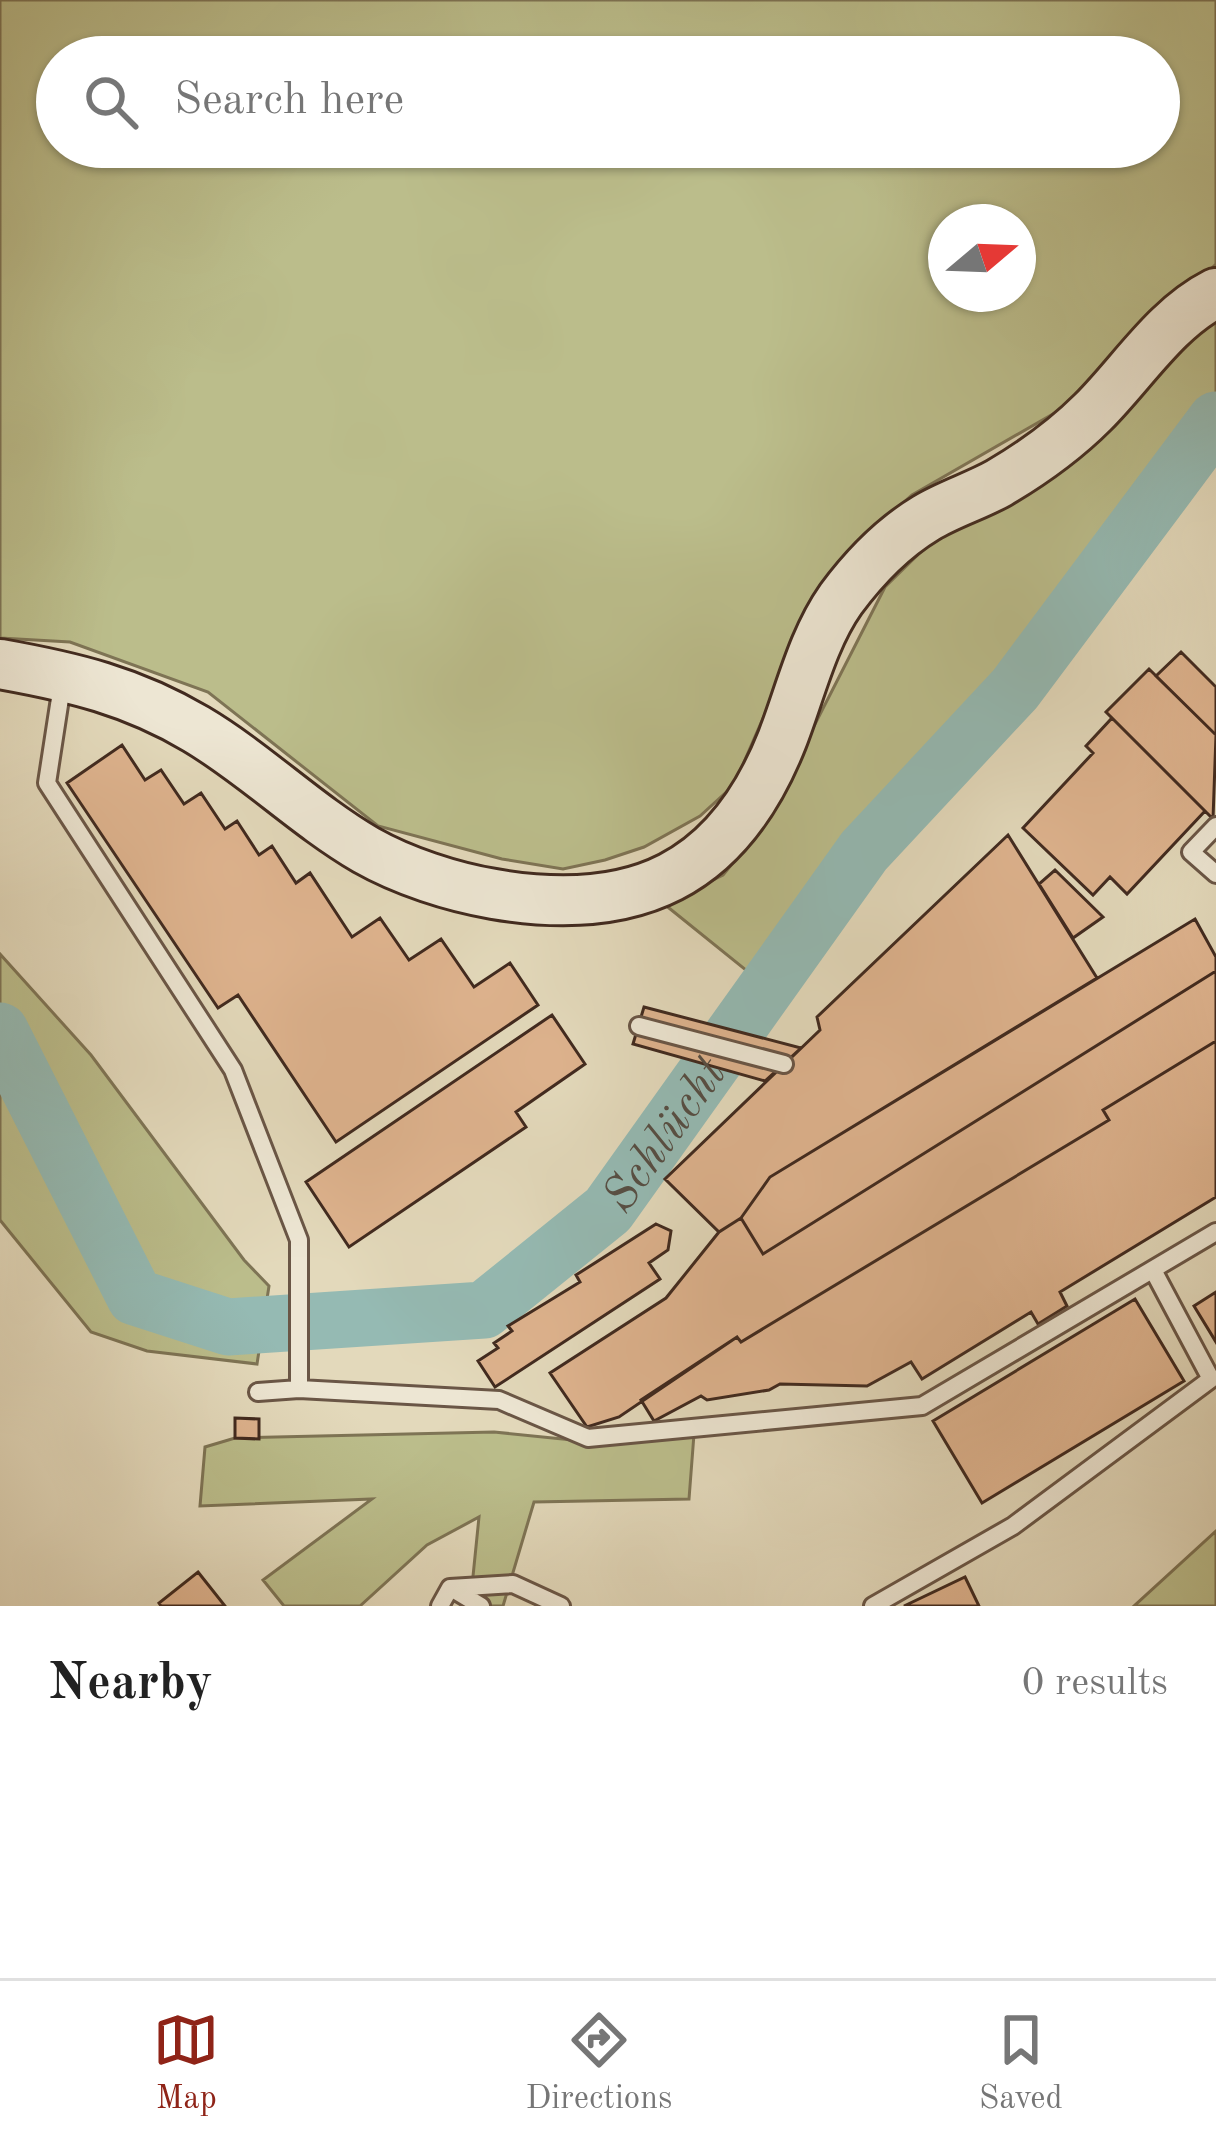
<!DOCTYPE html>
<meta charset="utf-8">
<style>
body{margin:0;font-family:"Old Standard TT",serif;background:#f6f6f6;color:#222}
.compass{position:absolute;left:928px;top:204px;width:108px;height:108px;border-radius:50%;background:#fff;box-shadow:0 3px 9px #0004;rotate:71deg}
.list{margin:0;padding:0;list-style:none}
h2{display:flex;justify-content:space-between;align-items:center;height:156px;margin:0;padding:0 48px;font-size:51px}
h2 small{font-size:39px;font-weight:400;color:#767676}
.icon{flex:none;width:66px;height:66px;fill:none;stroke:currentColor;stroke-width:2;stroke-linecap:round;stroke-linejoin:round}
.map{position:relative;flex:none;width:1216px;height:1606px;overflow:hidden}
.search{position:absolute;background:#fff;box-shadow:0 3px 9px #0004;left:36px;right:36px;top:36px;height:132px;display:flex;align-items:center;gap:30px;box-sizing:border-box;padding:0 42px;border-radius:66px;color:#767676;font-size:45px}
.sheet{height:372px;background:#fff}
nav{display:flex;justify-content:space-around;align-items:center;box-sizing:border-box;height:168px;border-top:3px solid #e0e0e0;background:#fff;font-size:33px;color:#767676}
nav a{display:grid;justify-items:center;gap:6px}
nav .on{color:#8f2418}
.map>svg:first-child{display:block}
</style>
<div class="map">
<svg width="1216" height="1606" viewBox="0 0 1216 1606">
<rect width="100%" height="100%" fill="#e3d9bb"/>
<filter id="stains"><feTurbulence type="fractalNoise" baseFrequency=".00167" numOctaves="4"/><feColorMatrix values="0 0 0 0 .2 0 0 0 0 .09 0 0 0 0 .02 0 0 0 .5 -.17"/></filter>
<radialGradient id="worn" r=".72"><stop offset=".6" stop-color="#630" stop-opacity="0"/><stop offset="1" stop-color="#630" stop-opacity=".3"/></radialGradient>
<path fill="#bbbd8b" stroke="#7e7455" stroke-width="3" fill-rule="evenodd" d="M0,0H1216V264L1072,403L912,495L850,550L798,638L734,785L700,816L644,847L605,860L563,869L502,859L378,826L208,692L70,642L0,638ZM57,57H1159V147H57ZM946,222H1018V294H946Z
M1216,311V460L996,736L767,987L664,904L723,875L763,826L885,587L934,539Z
M0,954L91,1055L244,1260L269,1286L257,1364L147,1351L91,1332L0,1220Z
M494,1432L602,1443L694,1434L689,1499L534,1502L503,1606H470L479,1517L427,1545L360,1606H284L263,1580L372,1499L200,1506L205,1447L235,1438Z
M1216,1531V1606H1134Z"/>
<g fill="none" stroke-linecap="round" stroke-linejoin="round">
<path stroke="#95bab3" stroke-width="57" id="s1" d="M0,1031L135,1297L228,1327L484,1310L608,1210L864,851L1015,689L1216,420"/>
</g>
<path fill="#deb38e" stroke="#412a1f" stroke-width="3" d="M1181,652L1216,687V735L1156,676Z
M1149,669L1216,735L1213,819L1106,712Z
M1112,718L1205,811L1127,894L1110,877L1093,895L1023,828L1093,753L1086,746Z
M122,745L145,780L161,770L184,804L201,793L225,829L237,821L259,855L272,846L296,883L310,873L352,937L380,918L409,960L441,939L474,987L510,963L538,1005L336,1142L238,995L218,1008L67,783Z
M1008,835L1097,978L770,1177L741,1218L719,1232L665,1179L820,1030L817,1017Z
M1055,870L1103,917L1073,938L1039,884Z
M1195,919L1216,957V971L763,1254L741,1218L770,1177Z
M1216,971V1041L1103,1110L1109,1120L741,1342L737,1337L619,1417L587,1427L550,1373L666,1298L719,1232L741,1218L763,1254Z
M644,1007L801,1048L765,1081L633,1044Z
M552,1015L585,1064L516,1112L526,1127L349,1247L306,1182Z
M1216,1041V1197L1060,1292L1067,1306L1038,1324L1031,1312L922,1379L911,1362L867,1386L780,1384L769,1390L707,1400L701,1396L654,1421L641,1400L737,1337L741,1342L1109,1120L1103,1110Z
M656,1224L671,1231L668,1250L649,1263L660,1279L495,1387L478,1361L498,1348L494,1343L512,1331L508,1326L580,1282L576,1275Z
M1216,1292V1342L1194,1306Z
M1135,1299L1184,1381L982,1503L933,1421Z
M235,1418L259,1419V1439L235,1438Z
M198,1572L225,1606H161L159,1603Z
M965,1577L979,1606H904Z"/>
<g fill="none" stroke-linecap="round" stroke-linejoin="round">
<defs>
<path id="service" d="M63,679L47,783L233,1070L299,1240V1389
M1216,826L1191,852L1216,874
M639,1026L784,1064
M258,1392L299,1389L499,1400L588,1438L922,1406L1216,1232
M451,1588L481,1606
M440,1606L450,1588L513,1584L561,1606
M873,1606L1013,1526L1211,1379L1153,1270"/>
<path id="secondary" d="M0,664C73,677 132,691 196,729C255,764 306,815 366,850C403,871 452,887 494,894C635,918 728,876 782,740C800,694 812,640 841,599C864,568 893,538 926,518C949,504 976,496 999,483C1033,463 1066,439 1093,412C1133,372 1165,319 1216,293"/>
</defs>
<use href="#service" stroke="#6a5646" stroke-width="22"/>
<use href="#secondary" stroke="#412a1f" stroke-width="54"/>
<use href="#service" stroke="#ede6d3" stroke-width="16"/>
<use href="#secondary" stroke="#ede6d3" stroke-width="48"/>
</g>
<g text-anchor="middle" stroke-width="12" stroke-linejoin="round" paint-order="stroke">
<g font-size="48" font-style="italic" fill="#564e44" stroke="#ede6d3">
<text dy="17" stroke="none"><textPath href="#s1" startOffset="906">Schlücht</textPath></text>
</g>
</g>
<rect width="100%" height="100%" filter="url(#stains)"/>
<rect width="100%" height="100%" fill="url(#worn)"/>
</svg>
<svg class="compass" viewBox="-18 -18 36 36"><path d="M0-13l5 13h-10z" fill="#e53935"/><path d="M0 13l5-13h-10z" fill="#767676"/></svg>
<div class="search"><svg class="icon" aria-label="search" viewBox="0 0 24 24"><circle cx="10" cy="10" r="6"/><path d="M15 15l6 6"/></svg>Search here</div>
</div>
<section class="sheet">
<h2>Nearby<small>0 results</small></h2>
<ul class="list">
</ul>
</section>
<nav>
<a class="on"><svg class="icon" aria-label="map" viewBox="0 0 24 24"><path d="M3 6l6-2 6 2 6-2v14l-6 2-6-2-6 2zM9 4v14M15 6v14"/></svg>Map</a>
<a><svg class="icon" aria-label="directions" viewBox="0 0 24 24"><path d="M12 3l9 9-9 9-9-9zM9 14v-3h6M13 9l2 2-2 2"/></svg>Directions</a>
<a><svg class="icon" aria-label="saved" viewBox="0 0 24 24"><path d="M7 4h10v16l-5-4-5 4z"/></svg>Saved</a>
</nav>
